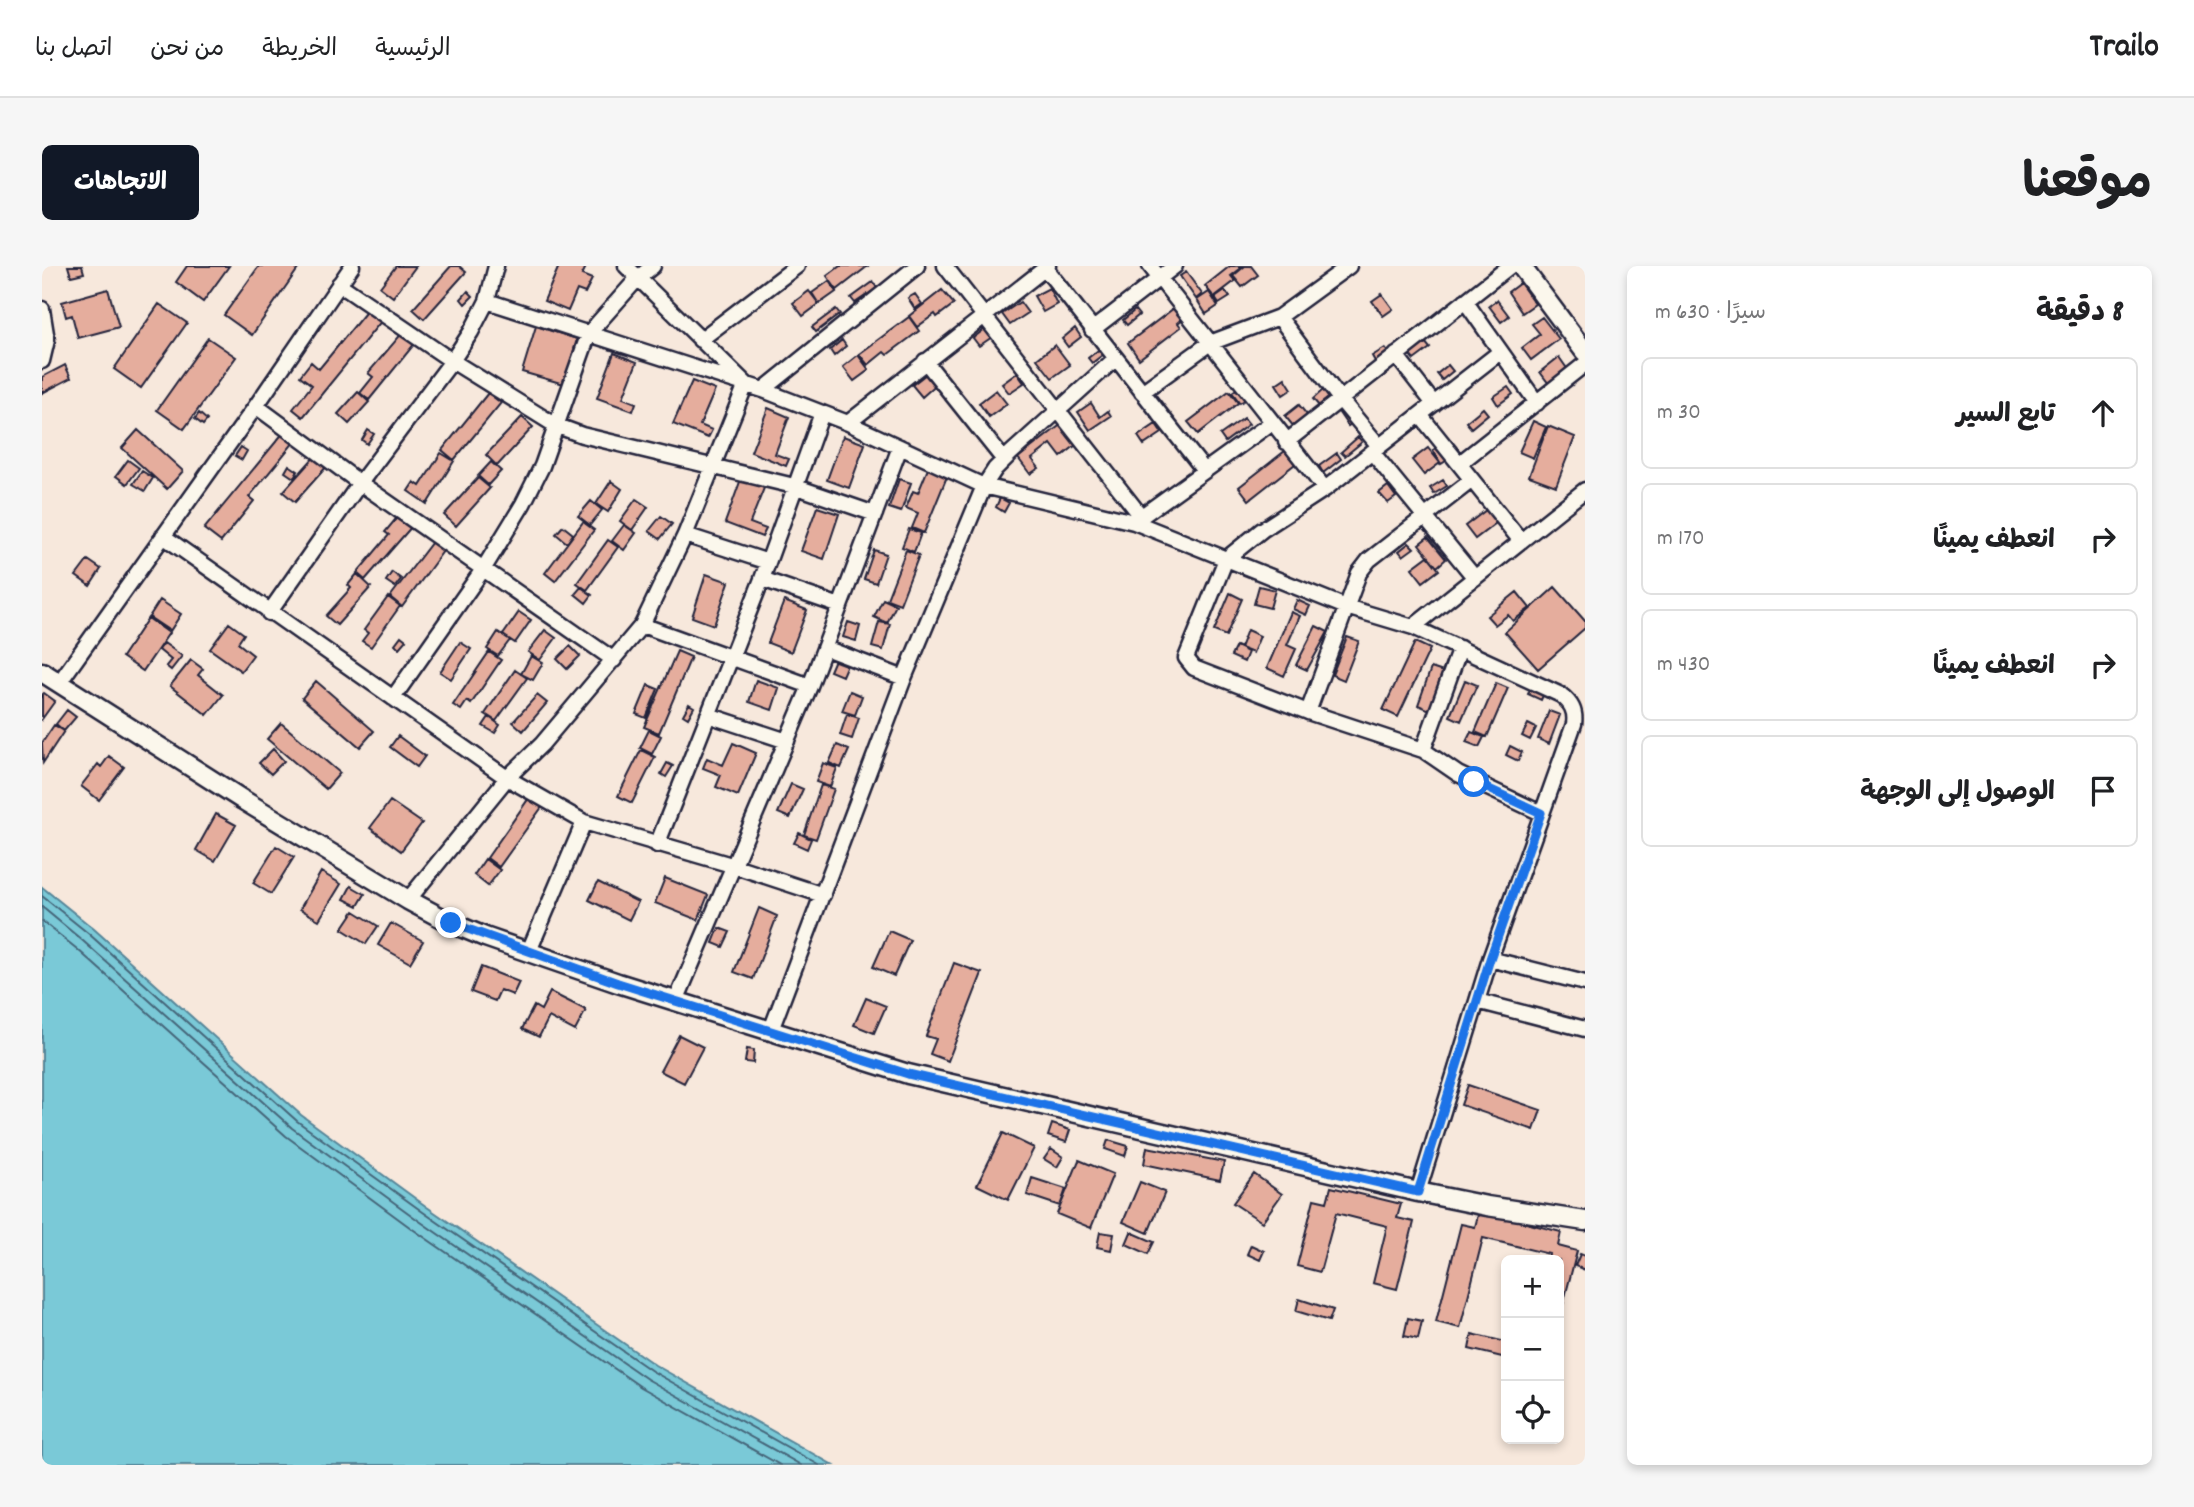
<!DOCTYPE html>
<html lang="ar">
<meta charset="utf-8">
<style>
body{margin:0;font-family:Dekko,"Playpen Sans Arabic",sans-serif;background:#f6f6f6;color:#202124;direction:rtl}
.controls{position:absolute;right:21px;bottom:21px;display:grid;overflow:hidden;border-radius:10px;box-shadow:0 4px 10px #0003}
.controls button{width:63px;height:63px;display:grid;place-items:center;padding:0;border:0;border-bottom:2px solid #e0e0e0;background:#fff;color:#202124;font:35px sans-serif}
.stop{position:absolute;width:21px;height:21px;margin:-16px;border:5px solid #1a73e8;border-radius:50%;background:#fff}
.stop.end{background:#1a73e8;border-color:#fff;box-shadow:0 2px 7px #0008}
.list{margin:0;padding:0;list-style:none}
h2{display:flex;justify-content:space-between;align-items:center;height:91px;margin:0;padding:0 28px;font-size:30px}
h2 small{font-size:23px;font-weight:400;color:#757577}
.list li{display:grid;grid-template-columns:46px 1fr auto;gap:21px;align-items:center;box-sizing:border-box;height:112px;margin:0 14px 14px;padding:0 14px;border:2px solid #e0e0e0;border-radius:10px}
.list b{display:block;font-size:26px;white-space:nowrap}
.list em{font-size:23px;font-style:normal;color:#757577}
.icon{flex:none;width:38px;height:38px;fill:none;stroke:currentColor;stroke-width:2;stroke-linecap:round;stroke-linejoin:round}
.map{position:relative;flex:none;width:1543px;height:1199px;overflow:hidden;direction:ltr;border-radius:10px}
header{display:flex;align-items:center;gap:42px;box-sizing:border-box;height:98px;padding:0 35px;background:#fff;border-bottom:2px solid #e0e0e0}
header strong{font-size:33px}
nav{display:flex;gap:38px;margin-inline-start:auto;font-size:24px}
.intro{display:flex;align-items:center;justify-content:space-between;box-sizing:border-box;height:168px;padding:0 42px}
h1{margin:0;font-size:49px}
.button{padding:18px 32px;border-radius:10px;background:#111827;color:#fff;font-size:24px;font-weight:700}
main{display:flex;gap:42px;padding:0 42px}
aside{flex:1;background:#fff;border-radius:10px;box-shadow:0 4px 10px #0003}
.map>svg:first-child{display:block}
</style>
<header>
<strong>Trailo</strong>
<nav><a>الرئيسية</a><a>الخريطة</a><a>من نحن</a><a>اتصل بنا</a></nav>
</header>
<div class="intro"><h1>موقعنا</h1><a class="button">الاتجاهات</a></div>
<main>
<aside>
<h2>8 دقيقة<small>سيرًا · 630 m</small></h2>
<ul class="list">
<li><svg class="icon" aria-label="ahead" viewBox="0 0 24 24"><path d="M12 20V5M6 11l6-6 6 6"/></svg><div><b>تابع السير</b></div><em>30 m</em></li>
<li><svg class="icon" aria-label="right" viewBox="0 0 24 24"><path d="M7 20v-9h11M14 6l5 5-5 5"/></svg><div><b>انعطف يمينًا</b></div><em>170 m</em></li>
<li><svg class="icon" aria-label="right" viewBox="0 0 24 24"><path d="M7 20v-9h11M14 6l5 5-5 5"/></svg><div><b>انعطف يمينًا</b></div><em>430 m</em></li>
<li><svg class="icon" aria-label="arrive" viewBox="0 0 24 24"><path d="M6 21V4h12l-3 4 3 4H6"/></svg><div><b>الوصول إلى الوجهة</b></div></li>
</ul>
</aside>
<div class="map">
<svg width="1543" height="1199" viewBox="0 0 1543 1199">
<rect width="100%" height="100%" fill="#f7e8dc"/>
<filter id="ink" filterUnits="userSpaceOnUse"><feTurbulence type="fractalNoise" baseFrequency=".0143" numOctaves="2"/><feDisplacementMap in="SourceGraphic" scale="14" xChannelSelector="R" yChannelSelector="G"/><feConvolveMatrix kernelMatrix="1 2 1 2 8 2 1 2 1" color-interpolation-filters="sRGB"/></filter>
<g filter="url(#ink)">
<path fill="#7ac9d7" stroke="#578699" stroke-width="2" d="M0,621L52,663L259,849L385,941L613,1099L791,1199H0Z"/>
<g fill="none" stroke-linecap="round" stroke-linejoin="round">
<path stroke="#456579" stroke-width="2" d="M0,630L47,668L255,855L381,946L610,1105L777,1199
M0,641L41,675L250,862L376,954L605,1113L759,1199
M0,655L35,683L244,870L369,962L599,1121L738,1199"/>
</g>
<path fill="#e5ad9d" stroke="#22223b" stroke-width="2" d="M26,0H40L42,7L29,10Z
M145,0H187L161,36L134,16Z
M217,0H258L210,69L182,49Z
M354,0H374L351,31L338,21Z
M409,0H417L424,6L382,53L371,43Z
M517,0H540L544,1L540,9L550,13L543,27L535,24L526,45L502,35Z
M798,0H826L795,24L785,10Z
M1188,0H1202L1189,10L1193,15L1172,31L1163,20Z
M1203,0H1209L1216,9L1200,21L1191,10Z
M1144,6L1160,28L1154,33L1138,10Z
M787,15L794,26L777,38L770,27Z
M831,16L835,22L813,37L809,32Z
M1478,17L1493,38L1480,47L1466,26Z
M1007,22L1015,38L1001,46L992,30Z
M66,23L77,61L36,72L30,49L24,51L20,36Z
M900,24L912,38L895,51L893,48L875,61L867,50Z
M426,25L431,30L423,38L419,33Z
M767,25L777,38L761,50L751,37Z
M1183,25L1188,31L1177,38L1173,32Z
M1167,26L1176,40L1164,48L1155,34Z
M873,28L880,38L873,43L866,32Z
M1340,28L1351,43L1341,50L1330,35Z
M1455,34L1467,50L1459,56L1447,40Z
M978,36L986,47L968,59L960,48Z
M117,38L145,57L99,122L72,103Z
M1136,39L1144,50L1136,57L1139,61L1097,93L1086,77Z
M327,42L341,53L261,151L251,143L270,119L258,110L269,96L277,103Z
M794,43L798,48L774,66L770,61Z
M1093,44L1097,49L1085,59L1081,54Z
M867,51L877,65L845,89L842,86L826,99L817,88Z
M1500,51L1517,73L1489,94L1480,82L1498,68L1490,58Z
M494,60L535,73L522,118L480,106Z
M947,60L953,69L937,80L931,72Z
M1033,62L1039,71L1026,81L1020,73Z
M361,66L374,76L327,134L318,127L331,111L326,107Z
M166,72L194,91L142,163L115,144Z
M800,74L804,80L792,90L788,84Z
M1383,76L1388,82L1372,94L1367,88Z
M1013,79L1028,99L1010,112L995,93Z
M1059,82L1063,87L1050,97L1046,92Z
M1343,82L1348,90L1335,99L1330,90Z
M572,87L595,96L581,132L594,137L591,145L555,132Z
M816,89L827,104L812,115L801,101Z
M1517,91L1526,104L1507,118L1498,106Z
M23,99L29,112L0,127V111Z
M1406,99L1411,105L1400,114L1395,108Z
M888,105L897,116L880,131L870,119Z
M975,107L982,117L967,127L960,118Z
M1243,112L1250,123L1241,129L1234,118Z
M650,115L673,124L658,159L670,164L666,172L631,158Z
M1199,120L1207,131L1198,137L1190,126Z
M1466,121L1471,128L1456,139L1451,131Z
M1282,123L1288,131L1277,140L1271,133Z
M954,124L965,138L947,151L937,137Z
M1187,125L1196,137L1156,168L1146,156Z
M316,126L327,136L307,158L296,148Z
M446,127L459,137L412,194L400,184Z
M1049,137L1058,151L1066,145L1069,150L1048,164L1036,146Z
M1305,138L1316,153L1306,160L1295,144Z
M1257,139L1266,150L1252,161L1243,150Z
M726,142L747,151L733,188L747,193L744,200L709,186Z
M1441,142L1446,148L1429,162L1424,156Z
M157,147L165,154L161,159L153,153Z
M480,151L491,161L455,200L444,189Z
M1202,152L1207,158L1183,176L1178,169Z
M1491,155L1504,161L1491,192L1477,186Z
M1021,157L1034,179L1019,191L1009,178L990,193L997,202L988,208L976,192Z
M1114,158L1120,167L1102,179L1096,170Z
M1506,160L1533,171L1514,220L1487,210Z
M96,164L141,205L125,223L80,182Z
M326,164L332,168L325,178L320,174Z
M242,166L253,175L207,231L212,235L179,276L162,263Z
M801,170L823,178L807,222L785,214Z
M1316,171L1320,176L1303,190L1299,186Z
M1400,178L1409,192L1399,198L1391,184Z
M199,181L205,185L200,194L193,190Z
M1386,182L1398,197L1382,209L1370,194Z
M1243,185L1253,198L1207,234L1197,221Z
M399,187L412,195L385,238L366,225L372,216L378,220Z
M1295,187L1299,193L1281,207L1277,200Z
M274,189L286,199L253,236L241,226Z
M86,194L97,202L85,218L74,210Z
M449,196L459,205L446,219L436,210Z
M247,199L256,205L252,212L243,206Z
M887,200L906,208L882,267L870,262L876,247L864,242L871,225L876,227Z
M100,205L111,212L103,225L91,218Z
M436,212L448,222L414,260L402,249Z
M699,213L722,222L708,257L724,263L720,271L683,257Z
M857,213L869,217L859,246L847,242Z
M1401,214L1405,220L1392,228L1388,222Z
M569,215L580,223L566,246L554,238Z
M1346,220L1354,231L1346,237L1337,227Z
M958,232L967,237L962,246L954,241Z
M594,233L606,241L590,264L578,255Z
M549,235L560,244L548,259L536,250Z
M775,241L797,248L782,293L759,285Z
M1448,241L1458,254L1433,273L1423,260Z
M358,248L371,259L323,314L315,307L347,269L343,266Z
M619,250L630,258L618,273L607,265Z
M541,256L552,264L513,315L503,307Z
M582,259L594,267L582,284L570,275Z
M521,260L531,268L525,277L514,268Z
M867,263L879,267L872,286L860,281Z
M1386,271L1404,293L1395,301L1377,278Z
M393,272L404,281L360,341L348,331Z
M566,274L576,281L545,324L535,317Z
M1367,277L1372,282L1361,290L1357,285Z
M832,284L844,288L834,317L822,313Z
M864,284L877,289L858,338L845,333Z
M1386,290L1397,304L1381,316L1370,302Z
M46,294L59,303L48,320L34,310Z
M350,306L359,313L353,321L344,315Z
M315,308L329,321L295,359L284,350L309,322L306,319Z
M664,308L687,316L672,359L650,351Z
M1217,320L1233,324L1228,342L1212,338Z
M539,321L550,329L544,337L533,328Z
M1513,321L1543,355V362L1496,403L1463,366Z
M1475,326L1488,342L1471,355L1466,349L1453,359L1445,350Z
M1188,327L1200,333L1184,370L1172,365Z
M346,331L358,340L329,381L320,375L326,367L322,364Z
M841,333L854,339L845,357L832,351Z
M118,334L139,348L128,365L107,351Z
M1255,334L1268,340L1264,349L1251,343Z
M742,335L765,344L749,386L726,377Z
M477,346L489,354L473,377L461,369Z
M1249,346L1258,350L1245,379L1254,383L1242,410L1225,402Z
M106,352L127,367L101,405L80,391Z
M806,356L818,360L814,375L801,371Z
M837,356L848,358L841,384L830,381Z
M187,357L202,368L196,377L211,389L199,405L168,383Z
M1274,360L1286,366L1265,404L1254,399Z
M503,364L514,372L498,394L486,386Z
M1205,364L1218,370L1211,387L1198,382Z
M456,366L468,374L456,390L445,383Z
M359,370L364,374L357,382L353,378Z
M1305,371L1317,375L1302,414L1290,409Z
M418,376L429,383L409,413L398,406Z
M1373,376L1388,383L1356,451L1341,444Z
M122,377L140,390L129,404L124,400L129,394L117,384Z
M528,380L538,390L525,403L515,393Z
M1194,380L1206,386L1202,396L1189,390Z
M635,385L649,391L617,467L602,461Z
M447,386L459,394L429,438L425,435L419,444L411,439Z
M489,390L501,397L491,414L479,408Z
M794,391L806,396L800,410L788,405Z
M149,394L161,403L156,409L181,429L165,449L128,420Z
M1389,402L1401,406L1388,444L1376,439Z
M473,404L485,412L454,455L443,448Z
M714,414L737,422L730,444L707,436Z
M1423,414L1435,419L1419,455L1408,450Z
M274,415L332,465L318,481L260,432Z
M1454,417L1466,422L1445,471L1433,466Z
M606,419L616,423L604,452L594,448Z
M1490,419L1503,425L1499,434L1486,428Z
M808,425L820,430L813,449L800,445Z
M2,427L13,435L0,453V429Z
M495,429L505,437L481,465L471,456Z
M647,438L652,441L646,452L641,449Z
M25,444L34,451L22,465L14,458Z
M1507,445L1518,449L1507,478L1496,473Z
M805,448L817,452L810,473L798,469Z
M447,451L458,459L453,467L441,460Z
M239,457L298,507L284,523L225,473Z
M1486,458L1494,462L1488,474L1480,470Z
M12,459L22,465L1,497L0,477Z
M607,464L619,470L610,488L598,482Z
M1429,466L1442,471L1437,481L1424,476Z
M356,470L383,490L375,501L348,481Z
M691,477L714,487L696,530L674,521L679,509L661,502L665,492L681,499Z
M795,479L807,484L799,502L787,497Z
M1468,480L1480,486L1476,495L1464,489Z
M231,483L242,495L229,508L217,497Z
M599,484L613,491L590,537L576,530Z
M67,490L82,501L57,534L39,520L56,498L59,501Z
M625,497L631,500L624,511L619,508Z
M781,497L795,502L788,521L774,516Z
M749,518L761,523L748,552L736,547Z
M779,519L792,523L774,573L762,569Z
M487,532L500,541L457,601L445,592Z
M348,535L380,557L359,585L328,562Z
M174,548L194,559L173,595L154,584Z
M757,567L769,573L765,583L752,577Z
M234,580L252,591L229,628L211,617Z
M443,593L458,604L446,620L432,609Z
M279,606L299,618L277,654L258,643Z
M623,612L666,629L656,654L613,637Z
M556,616L596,636L587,654L547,634Z
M309,620L323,628L316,640L302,633Z
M717,642L735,650L711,713L692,706Z
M312,645L336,660L324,678L300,663Z
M349,657L381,675L368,697L336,679Z
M677,662L688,666L681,681L671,677Z
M847,665L868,674L852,710L831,701Z
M912,697L940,707L906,795L888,788L894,773L884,770Z
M439,701L477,716L471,729L458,724L453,735L429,726Z
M508,726L544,744L533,765L507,751L497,771L480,763L492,740L499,744Z
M824,732L844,740L832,767L812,759Z
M637,769L661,781L642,817L618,805Z
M705,783L712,784L711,797L703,796Z
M1426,819L1499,844L1492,864L1419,839Z
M1010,858L1028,864L1024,876L1006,870Z
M961,867L992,882L966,934L935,919Z
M1066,874L1086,880L1083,890L1063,883Z
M1105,881L1182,896L1178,914L1102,898Z
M1009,883L1021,891L1015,901L1002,893Z
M1037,894L1071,908L1049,962L1015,948Z
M1212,908L1240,928L1220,956L1191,937Z
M990,912L1024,923L1018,940L985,929Z
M1098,916L1123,926L1106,967L1081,956Z
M1289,921L1359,938L1355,952L1372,956L1355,1023L1331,1017L1345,960L1294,947L1278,1006L1255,1000L1272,933L1285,936Z
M1437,945L1519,966L1516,980L1535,985L1517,1054V994H1506L1507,988L1441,972L1418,1062L1394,1056L1419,958L1433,961Z
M1058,966L1072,968L1069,984L1055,981Z
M1089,966L1112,976L1106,988L1084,978Z
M1209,979L1222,985L1218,994L1205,988Z
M1538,988L1543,990V1004L1533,1000Z
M1257,1033L1291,1044L1287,1055L1254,1045Z
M1366,1052L1380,1055L1376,1073L1362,1070Z
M1430,1068L1464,1076V1092L1427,1083Z"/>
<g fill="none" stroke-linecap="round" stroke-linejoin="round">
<defs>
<path id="minor" d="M584,0L704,118L643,269L600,359L500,478L465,512L542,556L693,600L781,629
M903,0L1099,250
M1108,0L1283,223
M1003,2L1162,204
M297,18L410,95L513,159L540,169L752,220L833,248
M445,35L721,124L806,157L942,220L1092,256L1304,341L1371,361L1519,429C1529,437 1534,445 1532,458L1448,693L1376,926
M1423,35L1495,137
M0,43L5,74L0,95
M1237,51L1298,133L1337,180
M1050,64L1133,0
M658,74L755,0
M1458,86L1283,223L1220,264L1184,293L1144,392L1152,402L1266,446L1381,484L1416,508L1499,547
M1354,89L1392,138
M883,95L962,194
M721,124L875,0
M1100,126L1168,77L1237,51L1307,0
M214,140L318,217L572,394
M780,147L720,313L798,340
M1378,149L1479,275
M806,157L1006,0
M1244,176L1468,0
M1330,186L1433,312
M1418,197L1543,98
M1093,255L1229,157
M643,269L726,296
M121,270L465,512L366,634
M227,347L318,217L410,95L429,66L445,35L454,0
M600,359L768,420
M1371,361L1543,224
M783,382L862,412
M17,417L214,140L310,0
M351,432L442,302L481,238L500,200L547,67L596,12L611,0
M1266,446L1317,307L1327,294L1430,214
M666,449L745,475
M1381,484L1418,382
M615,579L720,313
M487,685L542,556
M1448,693L1543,717
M634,735L768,420L858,181
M1435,735L1543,763
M729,764L862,412L942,220L953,203L969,187L1073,93"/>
<path id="tertiary" d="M1479,0L1543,86
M0,406L201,534L366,634L409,657L443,671L576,717L866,808L1376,926L1445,940L1543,955"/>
</defs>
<use href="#minor" stroke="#22223b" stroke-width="19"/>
<use href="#tertiary" stroke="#22223b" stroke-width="23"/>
<use href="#minor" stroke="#fbf7ec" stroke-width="14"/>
<use href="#tertiary" stroke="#fbf7ec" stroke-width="18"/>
</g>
</g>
<g fill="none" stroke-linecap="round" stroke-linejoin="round" filter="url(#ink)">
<path stroke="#1a73e8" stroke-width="9" d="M409,657L576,717L866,808L1376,926L1448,693L1499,547L1432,516"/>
</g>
</svg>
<div class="controls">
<button>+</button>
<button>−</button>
<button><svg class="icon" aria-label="locate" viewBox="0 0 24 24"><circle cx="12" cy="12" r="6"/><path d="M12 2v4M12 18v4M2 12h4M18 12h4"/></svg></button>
</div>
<div class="stop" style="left:1432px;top:516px"></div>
<div class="stop end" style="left:409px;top:657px"></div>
</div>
</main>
